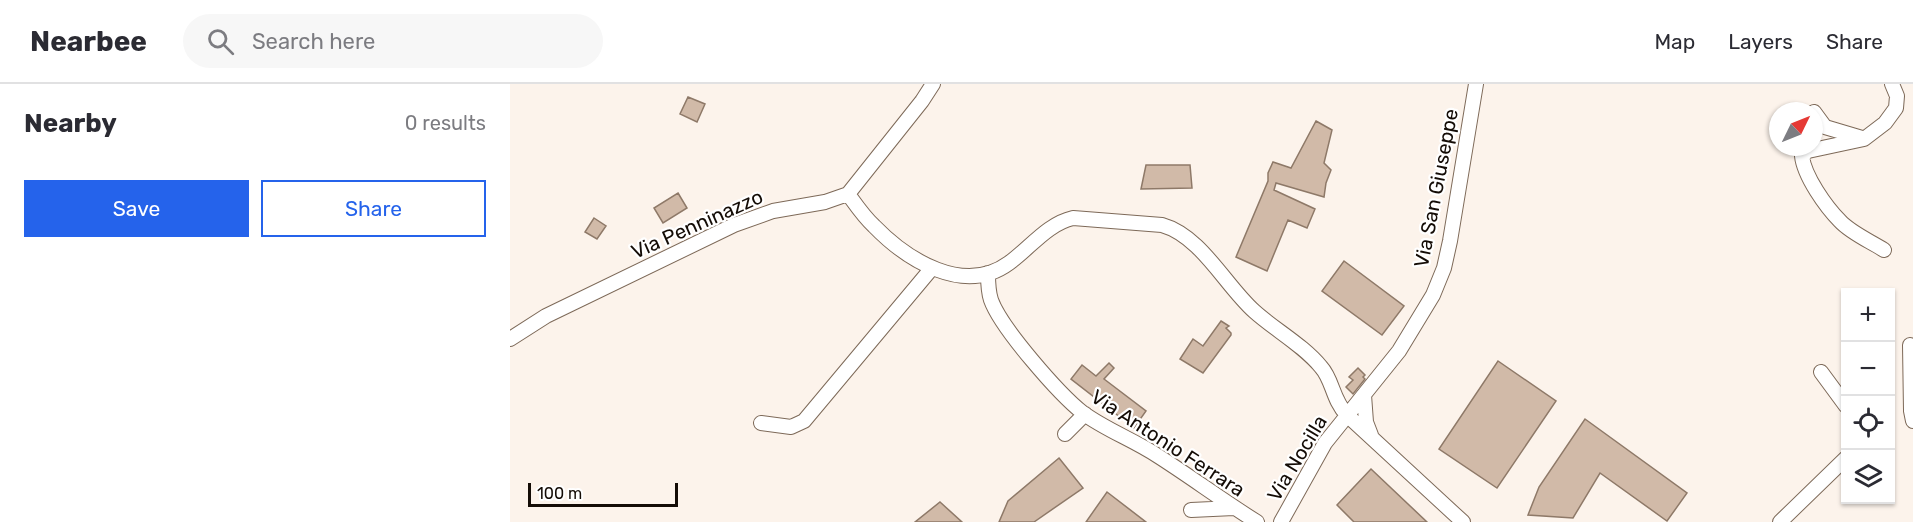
<!DOCTYPE html>
<meta charset="utf-8">
<style>
body{margin:0;font-family:Rubik,sans-serif;background:#f7f7f7;color:#2b2b33}
.controls{position:absolute;right:18px;bottom:18px;display:grid;overflow:hidden;border-radius:0px;box-shadow:0 2px 4px #0004}
.controls button{width:54px;height:54px;display:grid;place-items:center;padding:0;border:0;border-bottom:2px solid #e1e1e2;background:#fff;color:#2b2b33;font:30px sans-serif}
.compass{position:absolute;left:1259px;top:18px;width:54px;height:54px;border-radius:50%;background:#fff;box-shadow:0 2px 4px #0004;rotate:47deg}
.scale{position:absolute;left:18px;bottom:15px;width:150px;box-sizing:border-box;padding-left:6px;border:3px solid #140c06;border-top:0;font-size:16px;line-height:21px;white-space:nowrap;color:#140c06;-webkit-text-stroke:4px #fff;paint-order:stroke}
.list{margin:0;padding:0;list-style:none}
h2{display:flex;justify-content:space-between;align-items:center;height:78px;margin:0;padding:0 24px;font-size:26px}
h2 small{font-size:20px;font-weight:400;color:#7c7c81}
.actions{display:flex;gap:12px;padding:18px 24px}
.actions a{flex:1;padding:14px 0;border:2px solid #2563eb;border-radius:0px;text-align:center;font-size:21px;color:#2563eb}
.actions .main{background:#2563eb;color:#fff}
.icon{flex:none;width:33px;height:33px;fill:none;stroke:currentColor;stroke-width:2;stroke-linecap:round;stroke-linejoin:round}
.map{position:relative;flex:none;width:1403px;height:438px;overflow:hidden}
header{display:flex;align-items:center;gap:36px;box-sizing:border-box;height:84px;padding:0 30px;background:#fff;border-bottom:2px solid #e1e1e2}
header strong{font-size:28px}
nav{display:flex;gap:33px;margin-inline-start:auto;font-size:21px}
.search{width:420px;height:54px;background:#f7f7f7;display:flex;align-items:center;gap:15px;box-sizing:border-box;padding:0 21px;border-radius:33px;color:#7c7c81;font-size:22px}
main{display:flex}
aside{flex:1;background:#fff}
.map>svg:first-child{display:block}
</style>
<header>
<strong>Nearbee</strong>
<div class="search"><svg class="icon" aria-label="search" viewBox="0 0 24 24"><circle cx="10" cy="10" r="6"/><path d="M15 15l6 6"/></svg>Search here</div>
<nav><a>Map</a><a>Layers</a><a>Share</a></nav>
</header>
<main>
<aside>
<h2>Nearby<small>0 results</small></h2>
<ul class="list">
</ul>
<div class="actions"><a class="main">Save</a><a>Share</a></div>
</aside>
<div class="map">
<svg width="1403" height="438" viewBox="0 0 1403 438">
<rect width="100%" height="100%" fill="#fcf3eb"/>
<path fill="#d1baa8" stroke="#8e7968" stroke-width="1.5" d="M178,13L195,20L187,38L170,30Z
M806,37L822,46L814,79L821,86L816,99L814,113L766,99L764,106L805,125L797,144L778,136L757,187L726,173L758,97V89L763,78L781,84Z
M636,81H680L682,104L631,105Z
M168,109L177,124L153,139L144,124Z
M84,134L96,142L87,155L75,148Z
M834,177L894,222L872,251L812,207Z
M711,237L719,242L716,244L721,249V251L693,289L670,275L683,255L693,262Z
M988,277L1046,317L987,404L929,365Z
M599,279L604,284L594,295L636,327L624,344L561,295L572,281L586,292Z
M848,284L855,291L853,293L855,295L843,310L836,303L843,296L839,293Z
M1075,335L1177,409L1157,437L1090,389L1063,434L1018,431L1029,403Z
M549,374L573,404L524,438H489L498,417Z
M861,385L917,438H844L827,421Z
M597,408L636,438H576Z
M430,418L452,438H405Z"/>
<g fill="none" stroke-linecap="round" stroke-linejoin="round">
<defs>
<path id="minor" d="M1304,28L1315,43L1352,54
M338,110C346,121 354,133 364,142C397,176 454,212 499,179C520,164 537,140 563,134L652,141C691,152 715,201 744,227C765,246 793,261 811,283C823,296 822,315 837,331L953,438
M1374,166C1360,157 1341,149 1330,137C1316,123 1294,92 1292,72L1298,67L1354,55L1375,39L1386,24L1387,12L1382,0
M478,189C478,199 478,207 481,216C491,244 549,310 573,329C596,346 624,356 648,372C681,393 713,417 747,438
M0,255L36,232L224,141L263,127L315,118L338,110L412,17L423,0
M1400,261L1401,327L1403,337
M1311,288L1336,322
M854,311L856,338L861,351
M251,339L281,343L294,337L422,184
M555,350L575,330
M681,426L724,424
M771,438L815,359L889,267L923,211L934,184L940,157L966,0
M1270,438L1336,374"/>
</defs>
<use href="#minor" stroke="#7d6958" stroke-width="16"/>
<use href="#minor" stroke="#fff" stroke-width="14"/>
</g>
<g text-anchor="middle" stroke-width="4.5" stroke-linejoin="round" paint-order="stroke">
<g font-size="20" fill="#140c06" stroke="#fff">
<text transform="translate(926 104) rotate(-79)" y="7">Via San Giuseppe</text>
<text transform="translate(187 140) rotate(-24)" y="7">Via Penninazzo</text>
<text transform="translate(658 359) rotate(33)" y="7">Via Antonio Ferrara</text>
<text transform="translate(787 374) rotate(-59)" y="7">Via Nocilla</text>
</g>
</g>
</svg>
<div class="controls">
<button>+</button>
<button>−</button>
<button><svg class="icon" aria-label="locate" viewBox="0 0 24 24"><circle cx="12" cy="12" r="6"/><path d="M12 2v4M12 18v4M2 12h4M18 12h4"/></svg></button>
<button><svg class="icon" aria-label="layers" viewBox="0 0 24 24"><path d="M12 4l9 5-9 5-9-5zM3 14l9 5 9-5"/></svg></button>
</div>
<svg class="compass" viewBox="-18 -18 36 36"><path d="M0-13l5 13h-10z" fill="#e53935"/><path d="M0 13l5-13h-10z" fill="#7c7c81"/></svg>
<div class="scale">100 m</div>
</div>
</main>
